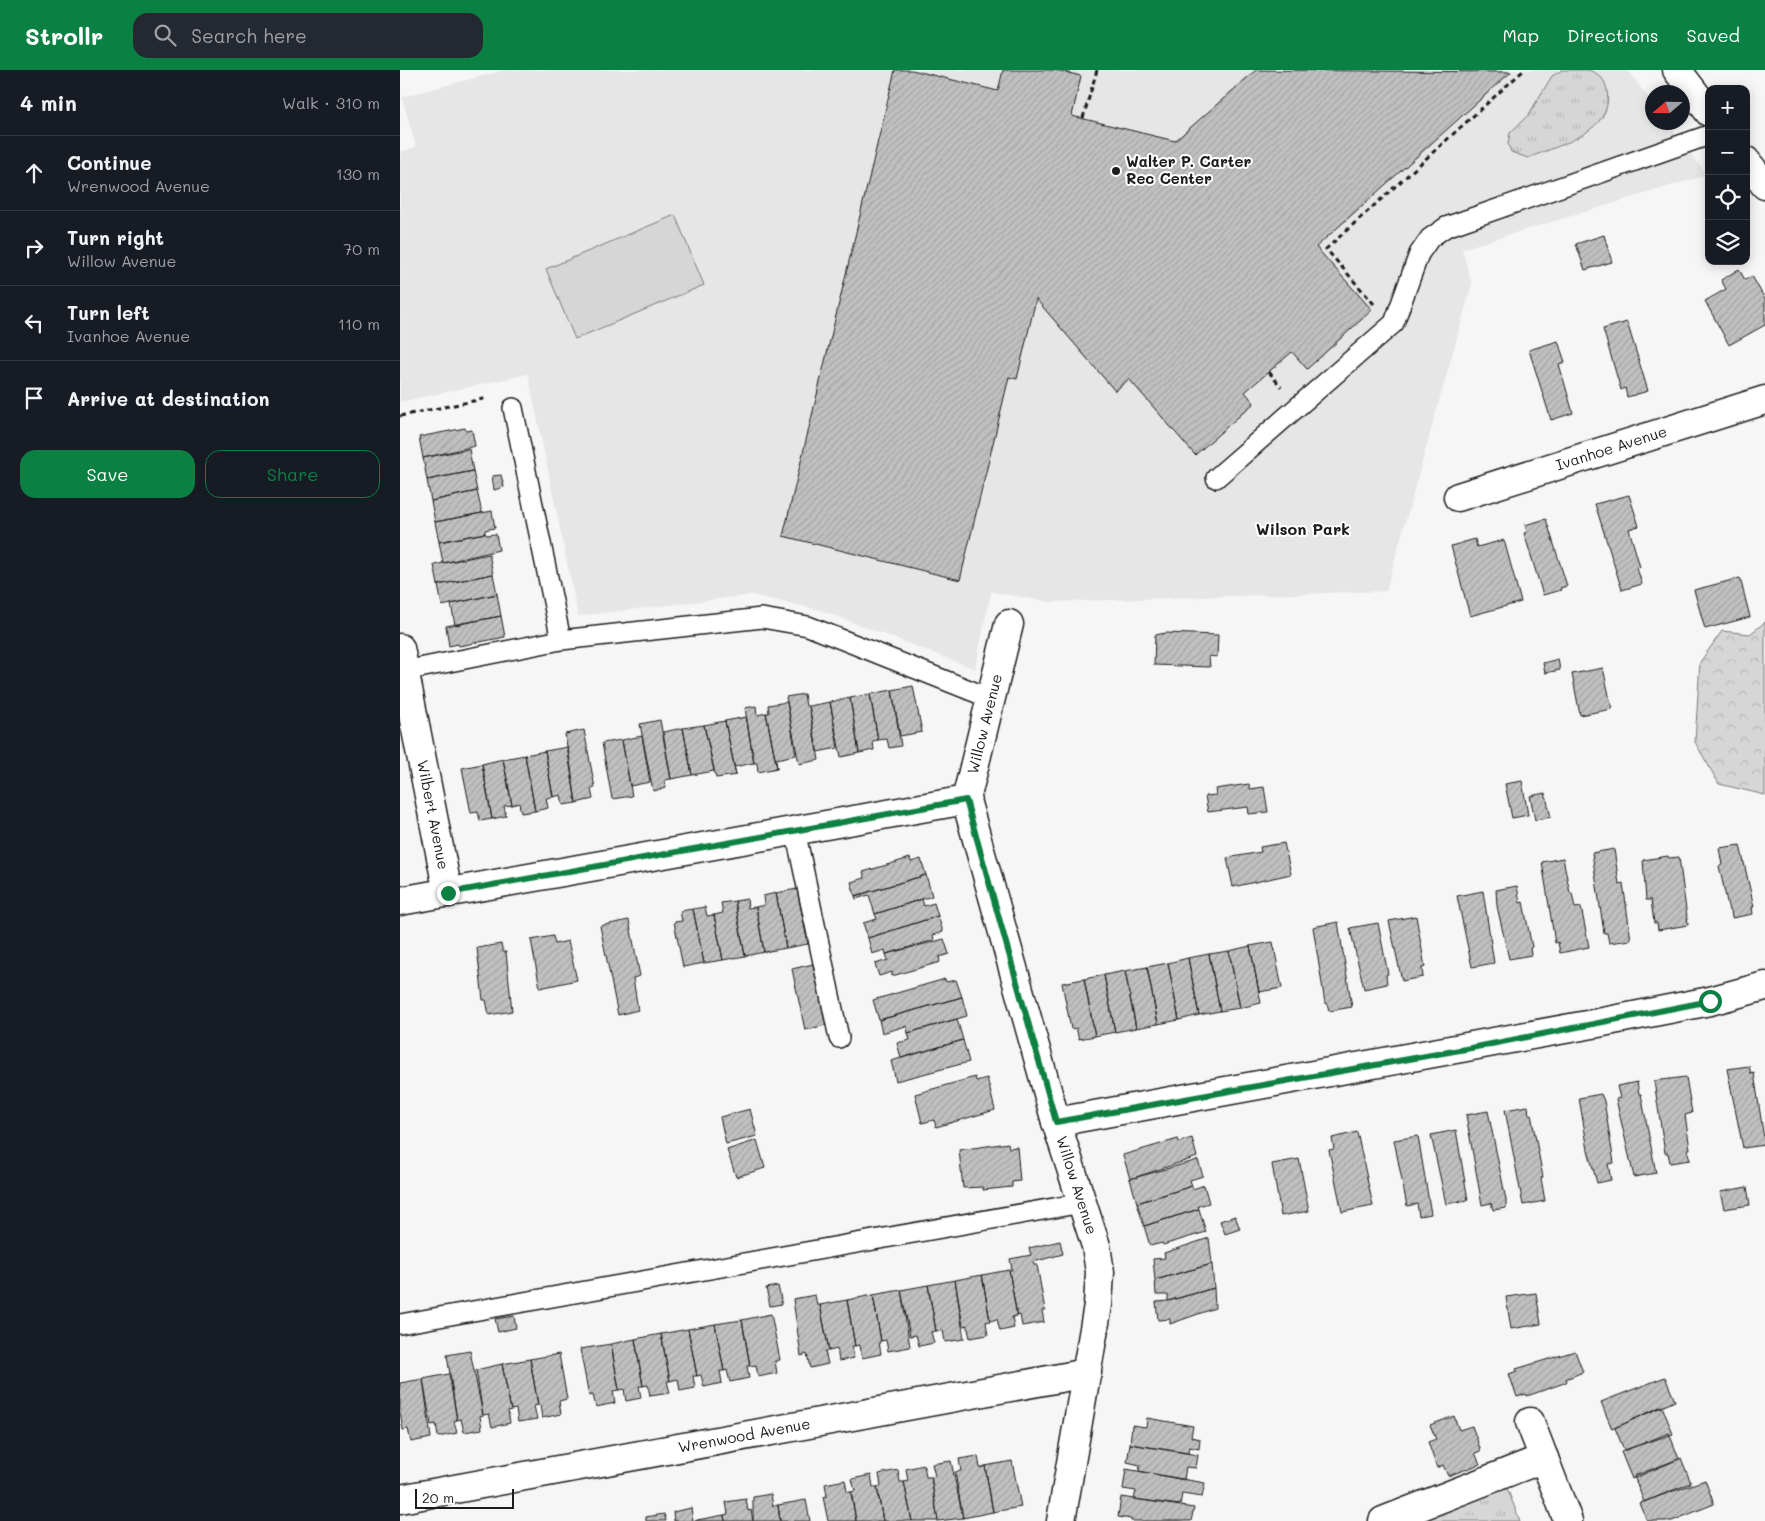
<!DOCTYPE html>
<meta charset="utf-8">
<style>
body{margin:0;font-family:Mali,sans-serif;background:#242831;color:#f1f3f6}
.controls{position:absolute;right:15px;top:15px;display:grid;overflow:hidden;border-radius:10px;box-shadow:0 2px 12px #0003}
.controls button{width:45px;height:45px;display:grid;place-items:center;padding:0;border:0;border-bottom:1px solid #363941;background:#171b24;color:#f1f3f6;font:25px sans-serif}
.compass{position:absolute;left:1245px;top:15px;width:45px;height:45px;border-radius:50%;background:#171b24;box-shadow:0 2px 12px #0003;rotate:250deg}
.scale{position:absolute;left:15px;bottom:12px;width:99px;box-sizing:border-box;padding-left:5px;border:2px solid #1c1c1c;border-top:0;font-size:14px;line-height:18px;white-space:nowrap;color:#1c1c1c;-webkit-text-stroke:4px #fff;paint-order:stroke}
.stop{position:absolute;width:15px;height:15px;margin:-11px;border:4px solid #0b8043;border-radius:50%;background:#fff}
.stop.end{background:#0b8043;border-color:#fff;box-shadow:0 1px 5px #0008}
.list{margin:0;padding:0;list-style:none}
h2{display:flex;justify-content:space-between;align-items:center;height:65px;margin:0;padding:0 20px;font-size:21px}
h2 small{font-size:16px;font-weight:400;color:#9ea1a6}
.list li{display:grid;grid-template-columns:32px 1fr auto;gap:15px;align-items:center;box-sizing:border-box;height:75px;padding:0 20px;border-top:1px solid #363941}
.list b{display:block;font-size:19px;white-space:nowrap}
.list p{margin:0;font-size:16px;white-space:nowrap;color:#9ea1a6}
.list em{font-size:16px;font-style:normal;color:#9ea1a6}
.actions{display:flex;gap:10px;padding:15px 20px}
.actions a{flex:1;padding:11px 0;border:1px solid #0b8043;border-radius:15px;text-align:center;font-size:18px;color:#0b8043}
.actions .main{background:#0b8043;color:#fff}
.icon{flex:none;width:28px;height:28px;fill:none;stroke:currentColor;stroke-width:2;stroke-linecap:round;stroke-linejoin:round}
.map{position:relative;flex:none;width:1365px;height:1451px;overflow:hidden}
header{display:flex;align-items:center;gap:30px;box-sizing:border-box;height:70px;padding:0 25px;background:#0b8043;color:#fff}
header strong{font-size:24px}
nav{display:flex;gap:28px;margin-inline-start:auto;font-size:18px}
.search{width:350px;height:45px;background:#242831;display:flex;align-items:center;gap:12px;box-sizing:border-box;padding:0 18px;border-radius:15px;color:#9ea1a6;font-size:19px}
main{display:flex}
aside{flex:1;background:#171b24}
.map>svg:first-child{display:block}
</style>
<header>
<strong>Strollr</strong>
<div class="search"><svg class="icon" aria-label="search" viewBox="0 0 24 24"><circle cx="10" cy="10" r="6"/><path d="M15 15l6 6"/></svg>Search here</div>
<nav><a>Map</a><a>Directions</a><a>Saved</a></nav>
</header>
<main>
<aside>
<h2>4 min<small>Walk · 310 m</small></h2>
<ul class="list">
<li><svg class="icon" aria-label="ahead" viewBox="0 0 24 24"><path d="M12 20V5M6 11l6-6 6 6"/></svg><div><b>Continue</b><p>Wrenwood Avenue</p></div><em>130 m</em></li>
<li><svg class="icon" aria-label="right" viewBox="0 0 24 24"><path d="M7 20v-9h11M14 6l5 5-5 5"/></svg><div><b>Turn right</b><p>Willow Avenue</p></div><em>70 m</em></li>
<li><svg class="icon" aria-label="left" viewBox="0 0 24 24"><path d="M17 20v-9H6M10 6l-5 5 5 5"/></svg><div><b>Turn left</b><p>Ivanhoe Avenue</p></div><em>110 m</em></li>
<li><svg class="icon" aria-label="arrive" viewBox="0 0 24 24"><path d="M6 21V4h12l-3 4 3 4H6"/></svg><div><b>Arrive at destination</b></div></li>
</ul>
<div class="actions"><a class="main">Save</a><a>Share</a></div>
</aside>
<div class="map">
<svg width="1365" height="1451" viewBox="0 0 1365 1451">
<defs>
<pattern id="forest-crowns" width="20" height="18" patternUnits="userSpaceOnUse" patternTransform="scale(1.25)"><rect width="20" height="18" fill="#d6d6d6"/><path d="M2 6a3 3 0 1 1 6 0M12 15a3 3 0 1 1 6 0" fill="none" stroke="#b7b7b7"/></pattern>
<pattern id="park-tufts" width="24" height="20" patternUnits="userSpaceOnUse" patternTransform="scale(1.25)"><rect width="24" height="20" fill="#d6d6d6"/><path d="M3 7l-1-3M5 7V3M7 7l1-3M15 17l-1-3M17 17v-4M19 17l1-3" fill="none" stroke="#b7b7b7"/></pattern>
<pattern id="building-hatch" width="6" height="6" patternUnits="userSpaceOnUse" patternTransform="scale(1.25)"><rect width="6" height="6" fill="#c0c0c0"/><path d="M-1 1l2-2M0 6l6-6M5 7l2-2" fill="none" stroke="#a4a4a4"/></pattern>
</defs>
<rect width="100%" height="100%" fill="#f6f6f6"/>
<filter id="ink" filterUnits="userSpaceOnUse"><feTurbulence type="fractalNoise" baseFrequency=".02" numOctaves="2"/><feDisplacementMap in="SourceGraphic" scale="10" xChannelSelector="R" yChannelSelector="G"/><feConvolveMatrix kernelMatrix="1 2 1 2 8 2 1 2 1" color-interpolation-filters="sRGB"/></filter>
<g filter="url(#ink)">
<path fill="#e6e6e6" d="M105,0H1228L1252,33V52L1267,53L1307,105L1062,179L1072,214L986,521L651,532L591,522L575,599L420,540L352,525L178,546L128,304L0,332V82L16,77L2,27Z"/>
<path fill="#d6d6d6" stroke="#797979" d="M275,145L304,215L175,269L146,199Z"/>
<path fill="url(#forest-crowns)" stroke="#797979" d="M1365,552V725L1319,714L1295,672L1300,592L1322,561L1350,564Z"/>
<path fill="url(#park-tufts)" stroke="#797979" d="M1188,0C1199,3 1206,10 1207,21C1214,63 1158,75 1128,88L1111,82L1108,74L1110,63L1129,44L1152,6L1162,0Z
M1107,1418L1120,1451H1021Z"/>
<path fill="url(#building-hatch)" stroke="#1c1c1c" d="M495,0H512L598,21L603,0H656L681,6L672,46L775,71L856,0L1111,2L916,177L972,240L907,299L892,282L845,322L854,333L795,385L729,309L715,321L636,229L617,309L609,307L560,510L383,466Z
M1204,165L1212,192L1185,200L1176,174Z
M1339,199L1345,210L1352,206L1365,229V255L1329,275L1305,231L1326,219L1321,210Z
M1227,252L1248,321L1227,327L1225,318L1221,320L1203,259Z
M1158,271L1165,292L1159,294L1173,343L1151,350L1129,280Z
M65,358L66,361L72,360L75,376L23,388L19,367Z
M69,379L73,401L27,410L23,388Z
M73,401L77,421L31,431L27,410Z
M101,405L104,417L94,420L92,406Z
M77,421L82,443L35,452L31,431Z
M1229,425L1239,456L1229,459L1240,497L1237,498L1242,514L1222,520L1195,434Z
M92,441L95,458L85,460V463L39,472L35,452Z
M1146,449L1167,516L1160,518L1161,520L1143,525L1124,463L1127,462L1125,455Z
M85,463L86,465L96,464L99,480L43,493L39,472Z
M1075,469L1077,477L1104,470L1121,532L1070,546L1051,476Z
M89,484L93,504L38,515L34,495Z
M93,504L97,524L42,536L38,515Z
M1340,508L1350,547L1305,559L1294,520Z
M97,524L101,546L55,555L51,534Z
M101,546L105,567L59,576L58,574L49,576L46,556Z
M766,563L818,565L817,587L809,586L810,597L754,595L755,565Z
M1158,589L1160,600L1145,603L1143,593Z
M1203,598L1212,639L1180,645L1172,604Z
M513,616L522,662L500,666L492,620Z
M492,620L501,676L489,678L487,669L478,670L470,624Z
M404,624L406,636H409L419,690L399,694L386,627Z
M470,624L478,670L473,671L474,680L459,683L450,628Z
M450,628L459,683L441,687L430,632Z
M387,632L396,685L376,689L377,698L366,643H369L368,635Z
M430,632L438,678L417,682L409,636Z
M356,636L357,645L366,643L377,698L358,702L357,693H354L345,638Z
M346,647L354,693L334,697L336,705L325,651Z
M260,650L271,709L265,710L266,718L253,721L240,654Z
M325,651L336,705L316,708L304,655Z
M304,655L314,701L292,705L283,658Z
M283,658L292,705L271,709L263,662Z
M184,660L195,718L191,719L193,729L176,733L165,664Z
M242,666L250,712L230,716L222,670Z
M222,670L232,726L212,729L202,673Z
M168,677L176,733L163,735L161,725L153,727L145,681Z
M145,681L153,727L146,728L148,738L135,741L125,685Z
M125,685L135,741L121,743L119,733L112,735L103,689Z
M103,689L112,735L104,736L106,746L92,749L82,694Z
M82,694L92,749L80,751L78,742L71,743L62,698Z
M1122,711L1128,745L1112,748L1105,714Z
M849,714L850,719L864,717L868,742L849,744L848,737L808,742L805,726L816,725L815,719Z
M1145,723L1151,747L1135,750L1130,726Z
M884,773L891,804L833,817L827,788L861,782L860,777Z
M1340,775L1354,837H1352L1353,844L1332,848L1331,841H1329L1319,796L1322,795L1319,778Z
M1214,779L1219,814L1223,813L1231,870L1209,873L1207,863H1204L1192,783Z
M1268,786L1269,788L1279,787L1288,855L1258,860L1257,853H1254L1251,830H1246L1243,790Z
M510,788L511,792L521,789L526,805L455,826L451,812L465,808L463,802Z
M1163,788L1170,823H1172L1175,838L1181,837L1189,877L1160,883L1158,872L1155,873L1142,792Z
M526,805L532,826L475,844L469,825L456,829L455,826Z
M1117,816L1120,833L1123,832L1132,877L1130,878L1131,885L1109,889L1097,836L1096,820Z
M397,819L408,874L386,878L376,823Z
M1083,821L1094,893L1072,897L1057,826Z
M376,823L386,878L364,882L356,837L364,835L363,826Z
M347,829L348,838L356,837L364,882L345,886L335,831Z
M522,829L524,836L534,833L538,846L468,868L463,853L477,849L475,844Z
M335,831L345,886L323,890L314,845L323,843L321,833Z
M305,837L307,846L314,845L323,890L304,893L293,839Z
M293,839L304,893L283,897L274,852L282,851L280,841Z
M538,846L543,862L533,865L534,870L486,884L485,880L472,884L468,868Z
M1016,846L1025,897L1022,898L1023,907L1002,911L989,851Z
M229,850L240,906L233,908L238,940L218,945L200,856Z
M938,852L952,937L929,941L927,933H925L913,857Z
M978,853L988,904L986,905L987,914L964,919L950,858Z
M153,866L155,874L168,871L177,910L140,918L131,870Z
M544,869L549,884L539,887L540,892L492,906V902L479,906L475,894L488,890L486,884Z
M873,872L882,918L859,922L850,876Z
M101,874L103,882H106L112,941L89,945L86,930H83L77,878Z
M850,876L861,933L840,938L829,881Z
M829,881L840,938L820,941L809,884Z
M809,884L820,941L799,945L788,888Z
M788,888L799,945L779,950L768,893Z
M768,893L779,950L758,954L747,897Z
M413,894L426,955L405,960L392,899Z
M747,897L758,954L736,958L725,901Z
M725,901L736,958L715,962L704,905Z
M704,905L715,962L695,966L684,909Z
M545,909L546,912L556,910L562,927L479,950L473,930Z
M684,909L695,966L679,969L676,958L671,959L662,913Z
M562,927L567,946L508,963L506,956L482,963L479,950Z
M557,949L563,970L501,988L497,973L510,970L508,963Z
M563,970L569,992L496,1011L491,991Z
M1349,996L1351,1004L1354,1003L1365,1075L1343,1078L1327,999Z
M575,1007L576,1011L587,1008L595,1040L536,1057L534,1050L522,1053L515,1024Z
M1286,1007L1292,1043L1285,1045L1290,1079H1287L1290,1090L1270,1093L1268,1083H1265L1254,1011Z
M1237,1012L1239,1024H1241L1256,1103L1234,1107L1216,1029L1220,1028L1217,1016Z
M1201,1024L1204,1031L1214,1093L1208,1094L1211,1110L1197,1113L1188,1080L1179,1028Z
M1128,1036L1129,1045L1131,1044L1143,1107L1141,1108L1145,1131L1123,1135L1105,1040Z
M350,1039L357,1066L326,1074L320,1047Z
M1088,1041L1106,1130V1138L1093,1140L1091,1133L1082,1135L1066,1045Z
M1056,1060L1068,1130L1046,1134L1031,1065Z
M957,1062L973,1136L942,1142L929,1080L934,1079L932,1068Z
M1018,1066L1031,1144L1019,1146L1017,1134L1007,1136L994,1070Z
M792,1068L797,1087L730,1109L723,1085L778,1069L779,1072Z
M357,1070L365,1098L336,1107L327,1080Z
M608,1073L609,1078L617,1077L620,1111L612,1112V1117L583,1120V1117L563,1118L559,1080Z
M899,1089L909,1141L881,1146L872,1094Z
M798,1090L803,1106L790,1110L792,1116L737,1133L730,1109Z
M804,1115L809,1133L798,1136L799,1139L744,1156L737,1133L792,1116L793,1119Z
M1347,1117L1350,1135L1324,1139L1320,1122Z
M799,1139L806,1162L763,1175L762,1173L750,1176L744,1156Z
M835,1146L840,1159L825,1164L820,1151Z
M809,1168L812,1194L755,1210L753,1189L765,1188L764,1183Z
M660,1171L663,1184L633,1192L634,1195H637L645,1240L642,1241L644,1252L622,1256L620,1245L617,1246L609,1200H612L610,1189L631,1185L629,1178Z
M812,1194L814,1218L768,1231V1225H756L755,1210Z
M609,1200L617,1246L612,1247L614,1258L600,1261L597,1249L590,1251L582,1205Z
M582,1205L590,1251L586,1252L588,1265L570,1268L567,1255L563,1256L555,1210Z
M555,1210L564,1269L545,1272L543,1260L536,1261L528,1215Z
M528,1215L536,1261L531,1262L534,1273L519,1276L516,1265L510,1266L501,1220Z
M378,1216L382,1234L370,1236L366,1218Z
M814,1218L815,1238L770,1254V1249L758,1250L756,1232L768,1231Z
M501,1220L510,1277L488,1281L486,1270L481,1271L473,1225Z
M1136,1223L1141,1254L1111,1259L1106,1227Z
M415,1225L417,1235H420L429,1281H425L428,1294L410,1298L407,1284L401,1286L393,1229Z
M473,1225L481,1271L479,1272L481,1284L462,1288L460,1275L455,1276L447,1230Z
M447,1230L455,1276H452L454,1288L439,1291L437,1279L429,1281L420,1235Z
M371,1244L380,1290L375,1291L377,1303L358,1307L356,1295L350,1296L342,1250Z
M114,1246L116,1258L98,1262L95,1249Z
M342,1250L350,1296H347L349,1308L330,1312L327,1300L324,1301L315,1254Z
M315,1254L324,1301H320L322,1313L304,1317L301,1305L297,1306L288,1259Z
M288,1259L297,1306H293L295,1318L280,1321L278,1309L270,1311L261,1264Z
M261,1264L270,1311H267L270,1323L250,1326L248,1315L243,1316L235,1269Z
M235,1269L243,1316H239L241,1328L226,1331L224,1319L219,1320L211,1274Z
M211,1274L219,1320L213,1321L215,1333L196,1337L193,1325L189,1326L180,1279Z
M70,1281L83,1345L80,1346L82,1359L64,1362L61,1349L57,1350L47,1285Z
M1175,1281L1183,1302L1166,1309L1167,1312L1127,1326L1126,1324L1117,1327L1109,1304L1117,1301L1116,1299Z
M159,1284L167,1329L159,1331L161,1344L142,1348L140,1335H138L130,1289Z
M130,1289L138,1335L134,1336L137,1349L118,1352L116,1339L111,1340L102,1294Z
M102,1294L111,1340L108,1341L110,1353L92,1357L89,1344L83,1345L76,1300Z
M49,1304L57,1350L54,1351L57,1363L38,1367L36,1354L31,1355L23,1309Z
M1265,1307L1275,1331L1212,1359L1201,1332Z
M23,1309L31,1368L11,1372L8,1359L3,1360L0,1342V1313Z
M1262,1336L1273,1364L1224,1380L1215,1358Z
M1054,1346L1059,1360L1072,1356L1081,1381L1075,1383L1080,1394L1048,1406L1043,1395L1037,1398L1028,1372L1036,1369L1030,1355Z
M747,1348L793,1356L791,1367L800,1369L799,1379L789,1377L788,1383L730,1374L732,1355L746,1357Z
M1269,1363L1279,1389L1232,1409L1221,1382Z
M730,1374L798,1385L796,1398L786,1397L784,1410L739,1401L740,1395L727,1392Z
M578,1386L580,1398L585,1396L593,1442L563,1448L555,1402L561,1401L559,1389Z
M1281,1388L1291,1413L1244,1432L1234,1406Z
M551,1391L563,1448L538,1451L531,1407L535,1406L532,1394Z
M612,1391L621,1437L593,1442L585,1396Z
M524,1395L526,1407H531L538,1451H512L504,1412L508,1411L506,1399Z
M726,1399L805,1413L802,1427L782,1424L780,1435L734,1429L736,1421L723,1419Z
M498,1400L500,1412H504L512,1451H483L477,1417L481,1416L479,1404Z
M471,1405L473,1417H477L483,1451H456L451,1422L455,1421L452,1409Z
M445,1410L447,1422H451L456,1451H428L423,1427L427,1426L425,1414Z
M1305,1410L1314,1434L1272,1451H1247L1240,1433Z
M371,1424L373,1436L378,1435L380,1451H353V1427Z
M721,1427L794,1438L791,1451H731V1449L718,1447Z
M346,1429L348,1441L351,1440L353,1451H325L324,1445L328,1444L326,1432Z
M406,1430L410,1451H380L378,1435Z
M291,1438L293,1451H297H274L273,1442Z
M264,1444L266,1451H246V1447Z
M324,1445L325,1451H297V1450Z"/>
<g fill="none" stroke-linecap="round" stroke-linejoin="round">
<defs>
<path id="service" d="M113,338L161,570
M816,408L994,253L1019,184L1030,168L1046,157L1309,65
M4,601L161,570L362,548L408,556L592,629
M395,760L439,968
M0,1254L682,1133"/>
<g id="minor">
<path d="M1277,0L1309,42"/>
<path d="M1346,91L1365,115"/>
<path id="s1" d="M1058,427L1365,330"/>
<path id="s2" d="M609,554L566,730L656,1052L696,1176L700,1202L698,1235L661,1451"/>
<path id="s3" d="M0,578L48,823"/>
<path d="M0,831L566,730"/>
<path d="M656,1052L1198,953L1310,931L1365,916"/>
<path d="M1130,1352L1168,1451"/>
<path id="s4" d="M0,1429L687,1303"/>
<path d="M983,1451L1144,1388"/>
</g>
</defs>
<use href="#service" stroke="#1c1c1c" stroke-width="22"/>
<use href="#minor" stroke="#1c1c1c" stroke-width="31"/>
<path stroke="#1c1c1c" stroke-width="3" stroke-dasharray="5 4" stroke-linecap="butt" d="M683,48L697,0
M974,234L926,179L1124,0
M869,302L881,317
M0,346L88,328"/>
<use href="#service" stroke="#fff" stroke-width="19"/>
<use href="#minor" stroke="#fff" stroke-width="28"/>
</g>
</g>
<g fill="none" stroke-linecap="round" stroke-linejoin="round" filter="url(#ink)">
<path stroke="#0b8043" stroke-width="6" d="M48,823L566,730L656,1052L1071,978L1310,931"/>
</g>
<circle fill="#1c1c1c" stroke="#fff" stroke-width="2" cx="716" cy="101" r="5"/>
<g text-anchor="middle" stroke-width="4" stroke-linejoin="round" paint-order="stroke">
<g font-size="15" font-weight="bold" fill="#1c1c1c" stroke="#fff" text-anchor="start">
<text x="726" y="97">Walter P. Carter<tspan x="726" dy="17">Rec Center</tspan></text>
</g>
<g font-size="15" fill="#1c1c1c" stroke="#fff">
<text dy="5" stroke="none"><textPath href="#s1" startOffset="161">Ivanhoe Avenue</textPath></text>
<text transform="translate(585 654) rotate(-76)" y="5">Willow Avenue</text>
<text dy="5" stroke="none"><textPath href="#s3" startOffset="170">Wilbert Avenue</textPath></text>
<text dy="5" stroke="none"><textPath href="#s2" startOffset="582">Willow Avenue</textPath></text>
<text dy="5" stroke="none"><textPath href="#s4" startOffset="350">Wrenwood Avenue</textPath></text>
</g>
<g font-size="16" font-weight="bold" fill="#1c1c1c" stroke="#fff">
<text x="903" y="465">Wilson Park</text>
</g>
</g>
</svg>
<div class="controls">
<button>+</button>
<button>−</button>
<button><svg class="icon" aria-label="locate" viewBox="0 0 24 24"><circle cx="12" cy="12" r="6"/><path d="M12 2v4M12 18v4M2 12h4M18 12h4"/></svg></button>
<button><svg class="icon" aria-label="layers" viewBox="0 0 24 24"><path d="M12 4l9 5-9 5-9-5zM3 14l9 5 9-5"/></svg></button>
</div>
<svg class="compass" viewBox="-18 -18 36 36"><path d="M0-13l5 13h-10z" fill="#e53935"/><path d="M0 13l5-13h-10z" fill="#9ea1a6"/></svg>
<div class="scale">20 m</div>
<div class="stop" style="left:1310px;top:931px"></div>
<div class="stop end" style="left:48px;top:823px"></div>
</div>
</main>
